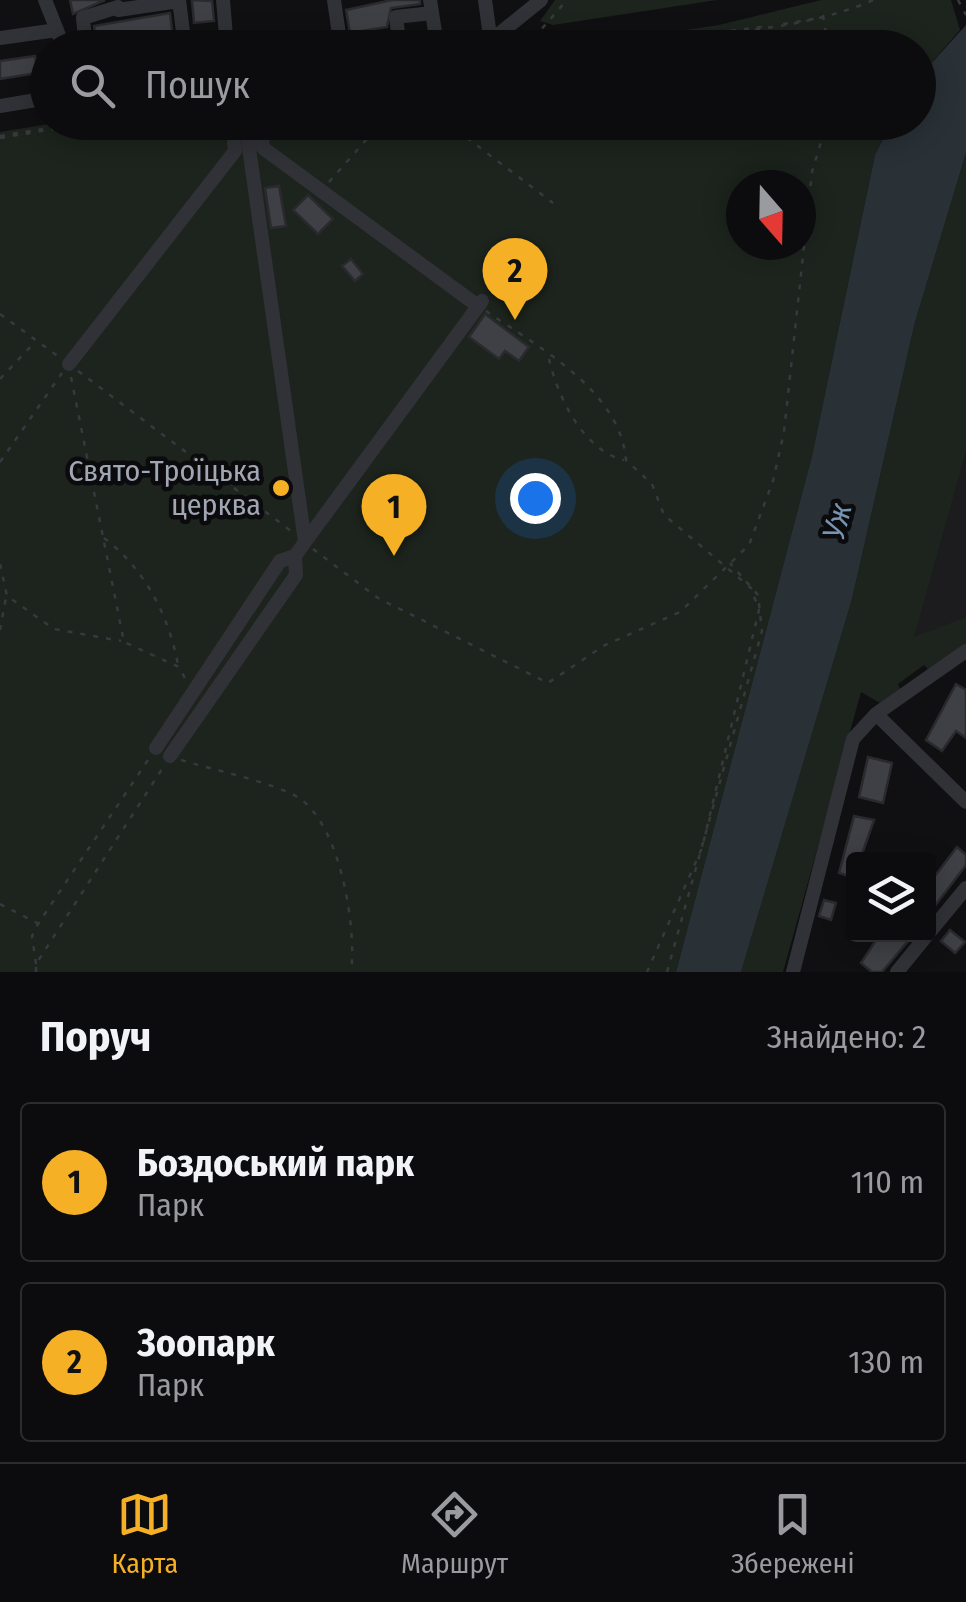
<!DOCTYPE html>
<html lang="uk">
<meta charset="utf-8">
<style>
body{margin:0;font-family:"Fira Sans Condensed",sans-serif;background:#1a1a1c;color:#f1f3f6}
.controls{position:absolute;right:30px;bottom:30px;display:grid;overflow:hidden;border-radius:10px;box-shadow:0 5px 25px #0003}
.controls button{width:90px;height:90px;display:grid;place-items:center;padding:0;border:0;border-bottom:2px solid #2c2c2e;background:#0c0c0e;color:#f1f3f6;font:50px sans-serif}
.compass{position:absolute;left:726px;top:170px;width:90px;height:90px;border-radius:50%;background:#0c0c0e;box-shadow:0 5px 25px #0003;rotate:160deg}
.you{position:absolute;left:535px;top:498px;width:35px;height:35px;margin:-25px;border:8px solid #fff;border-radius:50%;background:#1a73e8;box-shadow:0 0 0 15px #1a73e833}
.badge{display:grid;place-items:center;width:65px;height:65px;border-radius:50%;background:#f5b025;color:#111;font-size:32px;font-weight:700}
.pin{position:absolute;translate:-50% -82px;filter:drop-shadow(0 2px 5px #0008)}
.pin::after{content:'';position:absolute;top:52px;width:35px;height:30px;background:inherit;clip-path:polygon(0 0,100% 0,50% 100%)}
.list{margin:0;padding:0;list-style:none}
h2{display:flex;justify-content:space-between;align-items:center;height:130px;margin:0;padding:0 40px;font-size:42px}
h2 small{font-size:32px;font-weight:400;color:#9a9b9e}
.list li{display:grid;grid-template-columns:65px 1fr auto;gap:30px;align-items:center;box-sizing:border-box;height:160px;margin:0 20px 20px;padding:0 20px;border:2px solid #2c2c2e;border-radius:10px}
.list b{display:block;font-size:38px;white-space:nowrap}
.list p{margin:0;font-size:32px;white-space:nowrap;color:#9a9b9e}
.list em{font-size:32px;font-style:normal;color:#9a9b9e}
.icon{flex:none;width:55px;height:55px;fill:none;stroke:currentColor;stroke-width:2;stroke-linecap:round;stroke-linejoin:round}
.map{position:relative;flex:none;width:966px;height:972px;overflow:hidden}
.search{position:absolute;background:#0c0c0e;box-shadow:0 5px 25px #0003;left:30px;right:30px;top:30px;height:110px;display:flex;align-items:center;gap:25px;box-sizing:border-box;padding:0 35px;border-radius:55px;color:#9a9b9e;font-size:38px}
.sheet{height:490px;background:#0c0c0e}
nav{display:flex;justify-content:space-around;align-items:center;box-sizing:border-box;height:140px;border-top:2px solid #2c2c2e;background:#0c0c0e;font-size:28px;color:#9a9b9e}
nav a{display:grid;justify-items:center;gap:5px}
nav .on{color:#f5b025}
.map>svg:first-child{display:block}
</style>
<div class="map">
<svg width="966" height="972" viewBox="0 0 966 972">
<rect width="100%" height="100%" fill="#101012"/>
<path fill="#1c1c1f" d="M966,452V617L913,638Z"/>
<path fill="#1c241d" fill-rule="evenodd" d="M555,0H717L553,25L540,21Z
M821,0H951L960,30L919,77L918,48H563L719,25Z
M61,122L891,123L875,155L812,456L676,972H0V132ZM741,185H801V245H741Z
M966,153V452L914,637L966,617V644L930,671L924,665L898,684L901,691L880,703L861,692L783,972H741L852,599L915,322Z"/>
<path fill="#293137" d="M966,25V153L915,322L852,599L741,972H676L812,456L875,155L891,123L918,122L919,77Z"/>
<path fill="#3f4045" stroke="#2a2a2e" stroke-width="2.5" d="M70,0H105L73,14Z
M192,0L212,1L214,21L194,23Z
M392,0H420V4L391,8L387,27L350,33L346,10Z
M170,13L174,48H97L94,26Z
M35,56L37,73L0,79V61Z
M279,186L286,226L271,228L265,188Z
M308,195L333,219L318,234L293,210Z
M351,259L363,274L355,281L342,266Z
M485,314L529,347L519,361L505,351L499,359L469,337Z
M956,684L966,690V738L956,731L942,751L926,740Z
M868,757L892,763L883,803L859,797Z
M854,816L874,820L860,860H854V878L839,873Z
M957,847L966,855V865L928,915V885Z
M824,900L836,903L831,920L819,916Z
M950,930L965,942L955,953L941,941Z
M880,934H914L882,972H872L861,963Z"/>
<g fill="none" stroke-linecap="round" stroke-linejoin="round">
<path stroke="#37393e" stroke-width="2.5" stroke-dasharray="5 8" stroke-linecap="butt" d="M958,0L966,15
M823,15L828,48
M783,24L819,18
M525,48L567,0
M574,48C665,35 791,37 873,0
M589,48L770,26
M446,122L553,203
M0,136L43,129
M0,138L96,122
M329,182L382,122
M486,311C538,347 620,390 626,460L652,484L664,515L751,588L759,610L702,848L647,972
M0,314L59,357
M549,359C557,395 583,451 624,460
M78,371L291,531
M71,377L124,642L179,667L187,682
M0,379L35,342
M0,462L62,373
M104,538C145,569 169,616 178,665
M313,549L378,598L548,683L605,645L680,612L749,545L773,481L784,432L812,172L827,122
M0,564L7,596L54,629L121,641
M0,630L6,597
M181,760C210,769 276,783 299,798C340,825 357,927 351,972
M0,904L37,923
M36,964L32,936L38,924L150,757
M36,972V964L164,766
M667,972L762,631L758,595L730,563"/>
<path stroke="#313237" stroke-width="14" d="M45,0L64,48
M179,0L185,48
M223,0L227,48
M334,0L341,48
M430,0L437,44
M485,0L490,36
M118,10L179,1
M0,38L57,30
M86,48L83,18L118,7
M400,48L396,17L432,13
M415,48L499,34L541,0
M0,106L48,98
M262,139L263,148L478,306
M248,141L305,542
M69,364L235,151L234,143
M876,714L966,802
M156,748L280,561L295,556
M170,756L296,575L295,556L305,542L482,301
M928,934L966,888
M793,972L853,739L876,714L966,651
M897,972L928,934"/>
</g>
<circle fill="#f5b025" stroke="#0b0b0d" stroke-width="4" cx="281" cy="488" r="10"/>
<g text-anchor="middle" stroke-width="9" stroke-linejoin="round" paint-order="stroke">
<g font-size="30" fill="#a1a6b3" stroke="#0b0b0d" text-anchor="end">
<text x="261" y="481">Свято-Троїцька<tspan x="261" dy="34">церква</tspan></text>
</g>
<g font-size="32" font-style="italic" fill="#7694b0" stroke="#0b0b0d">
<text transform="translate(837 521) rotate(-76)" y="11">Уж</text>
</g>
</g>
</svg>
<div class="controls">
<button><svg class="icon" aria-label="layers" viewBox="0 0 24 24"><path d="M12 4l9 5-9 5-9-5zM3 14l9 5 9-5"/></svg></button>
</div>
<svg class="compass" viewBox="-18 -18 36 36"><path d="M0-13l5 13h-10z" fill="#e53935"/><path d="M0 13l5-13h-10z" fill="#9a9b9e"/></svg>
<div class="you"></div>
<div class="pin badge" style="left:394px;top:556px">1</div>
<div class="pin badge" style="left:515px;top:320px">2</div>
<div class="search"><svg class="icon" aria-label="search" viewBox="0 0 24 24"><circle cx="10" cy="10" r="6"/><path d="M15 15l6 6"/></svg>Пошук</div>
</div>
<section class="sheet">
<h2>Поруч<small>Знайдено: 2</small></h2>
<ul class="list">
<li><span class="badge">1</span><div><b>Боздоський парк</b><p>Парк</p></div><em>110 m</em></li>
<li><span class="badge">2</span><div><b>Зоопарк</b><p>Парк</p></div><em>130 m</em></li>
</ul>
</section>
<nav>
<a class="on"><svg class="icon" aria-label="map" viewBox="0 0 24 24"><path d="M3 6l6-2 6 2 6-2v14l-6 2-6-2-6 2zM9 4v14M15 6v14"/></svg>Карта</a>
<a><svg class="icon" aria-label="directions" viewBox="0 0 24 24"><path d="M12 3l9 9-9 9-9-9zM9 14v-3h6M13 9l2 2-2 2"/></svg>Маршрут</a>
<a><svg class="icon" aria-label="saved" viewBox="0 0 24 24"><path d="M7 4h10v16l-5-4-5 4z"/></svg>Збережені</a>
</nav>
